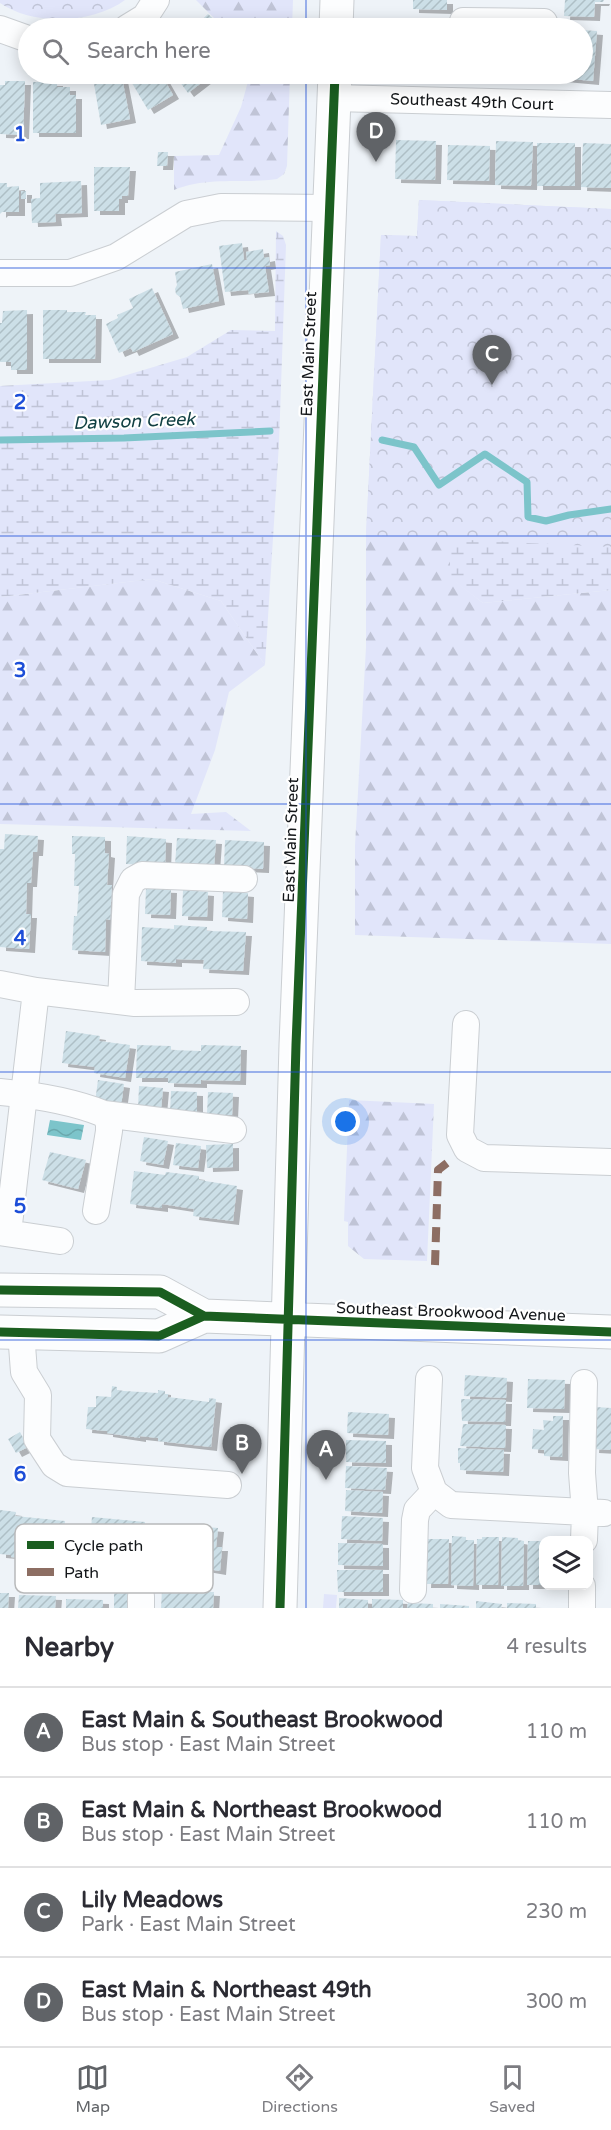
<!DOCTYPE html>
<meta charset="utf-8">
<style>
body{margin:0;font-family:"Varela Round",sans-serif;background:#f2f2f3;color:#2b2b33}
.controls{position:absolute;right:18px;bottom:18px;display:grid;overflow:hidden;border-radius:12px;box-shadow:0 3px 15px #0003}
.controls button{width:54px;height:54px;display:grid;place-items:center;padding:0;border:0;border-bottom:2px solid #e1e1e2;background:#fff;color:#2b2b33;font:30px sans-serif}
.you{position:absolute;left:346px;top:1122px;width:21px;height:21px;margin:-15px;border:4px solid #fff;border-radius:50%;background:#1a73e8;box-shadow:0 0 0 9px #1a73e833}
.badge{display:grid;place-items:center;width:39px;height:39px;border-radius:50%;background:#606367;color:#fff;font-size:20px;font-weight:700}
.pin{position:absolute;translate:-50% -50px;filter:drop-shadow(0 2px 3px #0008)}
.pin::after{content:'';position:absolute;top:32px;width:21px;height:18px;background:inherit;clip-path:polygon(0 0,100% 0,50% 100%)}
.list{margin:0;padding:0;list-style:none}
h2{display:flex;justify-content:space-between;align-items:center;height:78px;margin:0;padding:0 24px;font-size:26px}
h2 small{font-size:20px;font-weight:400;color:#7c7c81}
.list li{display:grid;grid-template-columns:39px 1fr auto;gap:18px;align-items:center;box-sizing:border-box;height:90px;padding:0 24px;border-top:2px solid #e1e1e2}
.list b{display:block;font-size:22px;white-space:nowrap}
.list p{margin:0;font-size:20px;white-space:nowrap;color:#7c7c81}
.list em{font-size:20px;font-style:normal;color:#7c7c81}
.icon{flex:none;width:33px;height:33px;fill:none;stroke:currentColor;stroke-width:2;stroke-linecap:round;stroke-linejoin:round}
.map{position:relative;flex:none;width:611px;height:1608px;overflow:hidden}
.search{position:absolute;background:#fff;box-shadow:0 3px 15px #0003;left:18px;right:18px;top:18px;height:66px;display:flex;align-items:center;gap:15px;box-sizing:border-box;padding:0 21px;border-radius:33px;color:#7c7c81;font-size:22px}
.sheet{height:438px;background:#fff}
nav{display:flex;justify-content:space-around;align-items:center;box-sizing:border-box;height:84px;border-top:2px solid #e1e1e2;background:#fff;font-size:16px;color:#7c7c81}
nav a{display:grid;justify-items:center;gap:3px}
nav .on{color:#606367}
.map>svg:first-child{display:block}
</style>
<div class="map">
<svg width="611" height="1608" viewBox="0 0 611 1608">
<defs>
<pattern id="forest-firs" width="22" height="20" patternUnits="userSpaceOnUse" patternTransform="scale(1.5)"><rect width="22" height="20" fill="#e1e5fa"/><path d="M5 1l3.5 6h-7zM16 11l3.5 6h-7z" fill="#c0c4d6"/></pattern>
<pattern id="wetland-marsh" width="20" height="14" patternUnits="userSpaceOnUse" patternTransform="scale(1.5)"><rect width="20" height="14" fill="#e1e5fa"/><path d="M1 5h8M5 5V1M11 12h8M15 12V8" fill="none" stroke="#c0c4d6"/></pattern>
<pattern id="park-crowns" width="20" height="18" patternUnits="userSpaceOnUse" patternTransform="scale(1.5)"><rect width="20" height="18" fill="#e1e5fa"/><path d="M2 6a3 3 0 1 1 6 0M12 15a3 3 0 1 1 6 0" fill="none" stroke="#c0c4d6"/></pattern>
<pattern id="water-waves" width="16" height="10" patternUnits="userSpaceOnUse" patternTransform="scale(1.5)"><rect width="16" height="10" fill="#7cc4ca"/><path d="M0 5q4-4 8 0t8 0" fill="none" stroke="#6aa8ad"/></pattern>
<pattern id="building-hatch" width="6" height="6" patternUnits="userSpaceOnUse" patternTransform="scale(1.5)"><rect width="6" height="6" fill="#ccdfe7"/><path d="M-1 1l2-2M0 6l6-6M5 7l2-2" fill="none" stroke="#aebfc6"/></pattern>
<filter id="shadow"><feDropShadow dx="6" dy="4" stdDeviation="0" flood-color="#0004"/></filter>
</defs>
<rect width="100%" height="100%" fill="#eef3f8"/>
<path fill="#e1e5fa" d="M324,1594L337,1595L336,1608H323Z"/>
<path fill="url(#forest-firs)" d="M196,0H293L292,28H224Z
M250,74H290L287,166L284,174L277,179C242,184 208,176 174,190V156L219,155L241,107Z
M419,200L611,209L450,539L451,578L483,603L611,590V944L355,935V846L366,647V535L381,235L417,236Z
M152,579L221,601L265,665L229,692L215,750L191,814L226,812L251,831L0,824V597Z
M349,1100L434,1104L427,1261L364,1259L348,1246V1222L344,1221Z"/>
<path fill="url(#wetland-marsh)" d="M276,231L283,236L286,245L279,443L265,665L221,601L152,579L0,597V386L110,380L187,357L231,330L275,331Z
M611,270V590L483,603L450,578V539L440,508Z"/>
<path fill="url(#park-crowns)" d="M0,0H125C93,24 33,26 0,3Z
M419,200L611,209V547L366,535L381,235L417,236Z"/>
<path fill="url(#water-waves)" d="M50,1120L84,1125L81,1140L47,1135Z"/>
<g fill="none" stroke-linecap="round" stroke-linejoin="round">
<path stroke="#7cc4ca" stroke-width="7" d="M0,440L124,438L270,431
M382,440L414,447L439,485L485,454L527,482L528,517L546,521L569,515L611,509"/>
</g>
<path fill="url(#building-hatch)" filter="url(#shadow)" d="M413,0H447V10L413,9Z
M565,0H604L603,2H595L594,17L564,16Z
M208,14L223,28H193Z
M582,30L597,31L593,81L539,76V80L517,78L518,74H582Z
M137,74H161L173,95L148,110L129,78Z
M174,74H208L210,76L188,93Z
M122,78L130,119L101,125L94,84Z
M5,81H25L23,135L0,134V85H5Z
M33,82H57V87H70V95H76V133H33Z
M396,140L436,141L435,180L395,179Z
M496,141L533,142L531,186L495,185Z
M537,143H575V186H537Z
M583,143L611,144V188L581,187Z
M448,145L490,146L489,181L447,180Z
M158,152H168L167,166H157Z
M94,167H130L128,196H122V199H119V211H94Z
M81,181L82,213L55,214L56,222L32,223L31,199L40,198V183Z
M0,183H7V187L19,186V212H2L0,214Z
M21,191H26V199H21Z
M242,243L244,260H247L246,252L263,249L264,258L269,257L270,265L265,266L269,292L249,294L248,290L225,292L219,246Z
M212,264L219,301L183,309L180,297L176,294L175,289L177,285L175,272Z
M152,288L173,334L133,352L131,348L119,353L106,324L118,318L117,315L133,308L129,299Z
M27,310V370H11V362H0V323H2L3,311Z
M43,310H67V312H86L85,315H96L95,359H43Z
M5,834L38,836L37,852H33L31,883H27L26,914H31L29,949L0,947V849H4Z
M72,836L105,837V853L109,854L107,885H112L110,920L106,919L105,952L72,950L74,916H77L79,886H74L75,854H72Z
M127,836L166,839L165,866L126,864Z
M177,838L216,840L214,867L175,865Z
M225,840L264,842L263,869L224,867Z
M146,888L171,889L170,915L145,914Z
M183,890L208,892L207,917L182,916Z
M223,891L248,893L247,919L222,917Z
M174,925L207,927V931L246,932L243,971L203,969L204,960L176,959V963L141,961L142,927L174,929Z
M66,1031L100,1036L99,1041L130,1045L125,1078L94,1073L95,1067L62,1063Z
M137,1045L171,1046V1050L201,1051V1045L241,1046L240,1081L201,1080V1084L168,1083V1078H136Z
M98,1080L124,1084L121,1106L95,1102Z
M139,1086L163,1088L161,1110L138,1108Z
M171,1091L197,1092V1114L170,1113Z
M208,1092L233,1093L232,1115L207,1114Z
M144,1137L168,1141L163,1165L140,1161Z
M176,1143L201,1146L198,1168L173,1165Z
M233,1144V1167L207,1168L206,1145Z
M50,1152L86,1160L78,1189L42,1180Z
M134,1171L165,1175L166,1172L199,1176V1180L237,1186L233,1221L193,1216L194,1209L162,1204V1208L130,1204Z
M465,1375L507,1378L506,1398L464,1396Z
M528,1379L565,1380L564,1409L527,1408Z
M112,1386L117,1387V1390L124,1391L158,1393V1390L165,1391V1394H168V1397L209,1402V1398L216,1399L211,1447L158,1441V1438L140,1436V1438L107,1433V1431L86,1429L88,1407H96V1396L111,1397Z
M461,1399L506,1400L505,1422L462,1421Z
M596,1407L611,1408V1450L593,1449Z
M348,1412L389,1414L388,1435L347,1433Z
M553,1416H563L562,1457L544,1456V1450L532,1449L533,1429L544,1430L543,1420L553,1421Z
M463,1424L506,1425L505,1448L460,1446Z
M20,1432L28,1447L16,1453L8,1439Z
M346,1440L386,1441V1463L346,1462Z
M458,1448L504,1450L503,1472L460,1470V1463H458Z
M346,1466L387,1468L385,1490L345,1488Z
M346,1490L383,1492L382,1513L345,1511Z
M0,1510L16,1512L15,1516L65,1521L62,1561L11,1557V1555L0,1554Z
M342,1516L383,1518L382,1541L341,1539Z
M92,1517L145,1522V1525L194,1529V1526L218,1528L216,1547H222L220,1571L191,1566V1572L88,1563Z
M452,1536L466,1537V1540H474L473,1586L451,1585Z
M482,1537H499L498,1585H476L477,1539H482Z
M502,1537L518,1538V1540L524,1541L523,1586H501Z
M427,1539H449L448,1584H425Z
M528,1541H544V1585H527Z
M338,1543L383,1544V1566L338,1565Z
M337,1570H383V1592H338Z
M162,1590L214,1592L213,1608H161Z
M114,1592H132L131,1608H114Z
M0,1593H9L8,1608H0Z
M19,1595L56,1596L55,1608H18Z
M339,1598L368,1600V1608H339Z
M66,1599L103,1600V1608H66Z
M372,1599L403,1600V1608H372Z
M476,1601L502,1604L501,1608H476Z
M408,1603L433,1604V1608H407Z
M507,1603L536,1604V1608H507Z
M440,1604L469,1606V1608H440Z"/>
<g fill="none" stroke-linecap="round" stroke-linejoin="round">
<defs>
<path id="minor" d="M463,21L544,22
M127,28L145,17L156,0
M0,29L28,39
M334,98L611,105
M0,273H70L116,257L186,214L221,207L329,208
M0,984L36,991
M121,1001L126,894L133,880L142,875L244,879
M466,1024L460,1135L467,1149L484,1158L611,1162
M0,1092C34,1095 72,1101 104,1114L109,1122V1131L96,1211
M104,1114L233,1130
M0,1232L60,1241
M8,1233L36,991L135,1003L236,1002
M21,1332L24,1372L38,1395L37,1439L54,1465L67,1473L228,1485
M429,1379L425,1468L434,1492
M584,1383L582,1473L585,1513L584,1540
M434,1492L451,1505L604,1513
M413,1590L415,1520L417,1510L434,1492
M141,1608V1596
M582,1608V1586"/>
<path id="major" d="M336,28L337,0
M0,1290L160,1292L204,1316
M0,1332L159,1336L204,1316L611,1332
M280,1608L296,1045L335,74"/>
</defs>
<use href="#minor" stroke="#caced2" stroke-width="28"/>
<use href="#major" stroke="#caced2" stroke-width="35"/>
<use href="#minor" stroke="#fcfdfe" stroke-width="26"/>
<use href="#major" stroke="#fcfdfe" stroke-width="33"/>
<path stroke="#8d6e63" stroke-width="8" stroke-dasharray="15 8" stroke-linecap="butt" d="M435,1265L438,1170L447,1163"/>
<defs>
<path id="cycleway" d="M0,1290L160,1292L204,1316
M0,1332L159,1336L204,1316L611,1332
M280,1608L296,1045L335,74"/>
</defs>
<use href="#cycleway" stroke="#fff" stroke-width="13"/>
<use href="#cycleway" stroke="#1b5e20" stroke-width="9"/>
</g>
<path fill="none" stroke="#1d4ed8" stroke-width="1.5" stroke-opacity="0.55" d="M306,0V28M306,74V1608M0,268H611M0,536H611M0,804H611M0,1072H611M0,1340H611"/>
<g text-anchor="middle" stroke-width="4.5" stroke-linejoin="round" paint-order="stroke">
<g font-size="16" fill="#131619" stroke="#fff">
<text transform="translate(472 101) rotate(2)" y="6">Southeast 49th Court</text>
<text transform="translate(308 354) rotate(-88)" y="6">East Main Street</text>
<text transform="translate(290 840) rotate(-88)" y="6">East Main Street</text>
<text transform="translate(451 1311) rotate(2)" y="6">Southeast Brookwood Avenue</text>
</g>
<g font-size="18" font-style="italic" fill="#114043" stroke="#fff">
<text transform="translate(134 421) rotate(-2)" y="6">Dawson Creek</text>
</g>
</g>
<rect x="15" y="1524" width="198" height="69" rx="9" fill="#fff" stroke="#b8b9ba" stroke-width="1.5"/>
<rect x="27" y="1541" width="27" height="8" fill="#1b5e20"/>
<rect x="27" y="1568" width="27" height="8" fill="#8d6e63"/>
<g font-size="16" fill="#131619">
<text x="64" y="1551">Cycle path</text>
<text x="64" y="1578">Path</text>
</g>
<g font-size="20" text-anchor="middle" font-weight="bold" fill="#1d4ed8" stroke="#fff" stroke-width="4.5" stroke-linejoin="round" paint-order="stroke">
<text x="20" y="141">1</text>
<text x="20" y="409">2</text>
<text x="20" y="677">3</text>
<text x="20" y="945">4</text>
<text x="20" y="1213">5</text>
<text x="20" y="1481">6</text>
</g>
</svg>
<div class="controls">
<button><svg class="icon" aria-label="layers" viewBox="0 0 24 24"><path d="M12 4l9 5-9 5-9-5zM3 14l9 5 9-5"/></svg></button>
</div>
<div class="you"></div>
<div class="pin badge" style="left:326px;top:1480px">A</div>
<div class="pin badge" style="left:242px;top:1474px">B</div>
<div class="pin badge" style="left:492px;top:385px">C</div>
<div class="pin badge" style="left:376px;top:162px">D</div>
<div class="search"><svg class="icon" aria-label="search" viewBox="0 0 24 24"><circle cx="10" cy="10" r="6"/><path d="M15 15l6 6"/></svg>Search here</div>
</div>
<section class="sheet">
<h2>Nearby<small>4 results</small></h2>
<ul class="list">
<li><span class="badge">A</span><div><b>East Main &amp; Southeast Brookwood</b><p>Bus stop · East Main Street</p></div><em>110 m</em></li>
<li><span class="badge">B</span><div><b>East Main &amp; Northeast Brookwood</b><p>Bus stop · East Main Street</p></div><em>110 m</em></li>
<li><span class="badge">C</span><div><b>Lily Meadows</b><p>Park · East Main Street</p></div><em>230 m</em></li>
<li><span class="badge">D</span><div><b>East Main &amp; Northeast 49th</b><p>Bus stop · East Main Street</p></div><em>300 m</em></li>
</ul>
</section>
<nav>
<a class="on"><svg class="icon" aria-label="map" viewBox="0 0 24 24"><path d="M3 6l6-2 6 2 6-2v14l-6 2-6-2-6 2zM9 4v14M15 6v14"/></svg>Map</a>
<a><svg class="icon" aria-label="directions" viewBox="0 0 24 24"><path d="M12 3l9 9-9 9-9-9zM9 14v-3h6M13 9l2 2-2 2"/></svg>Directions</a>
<a><svg class="icon" aria-label="saved" viewBox="0 0 24 24"><path d="M7 4h10v16l-5-4-5 4z"/></svg>Saved</a>
</nav>
